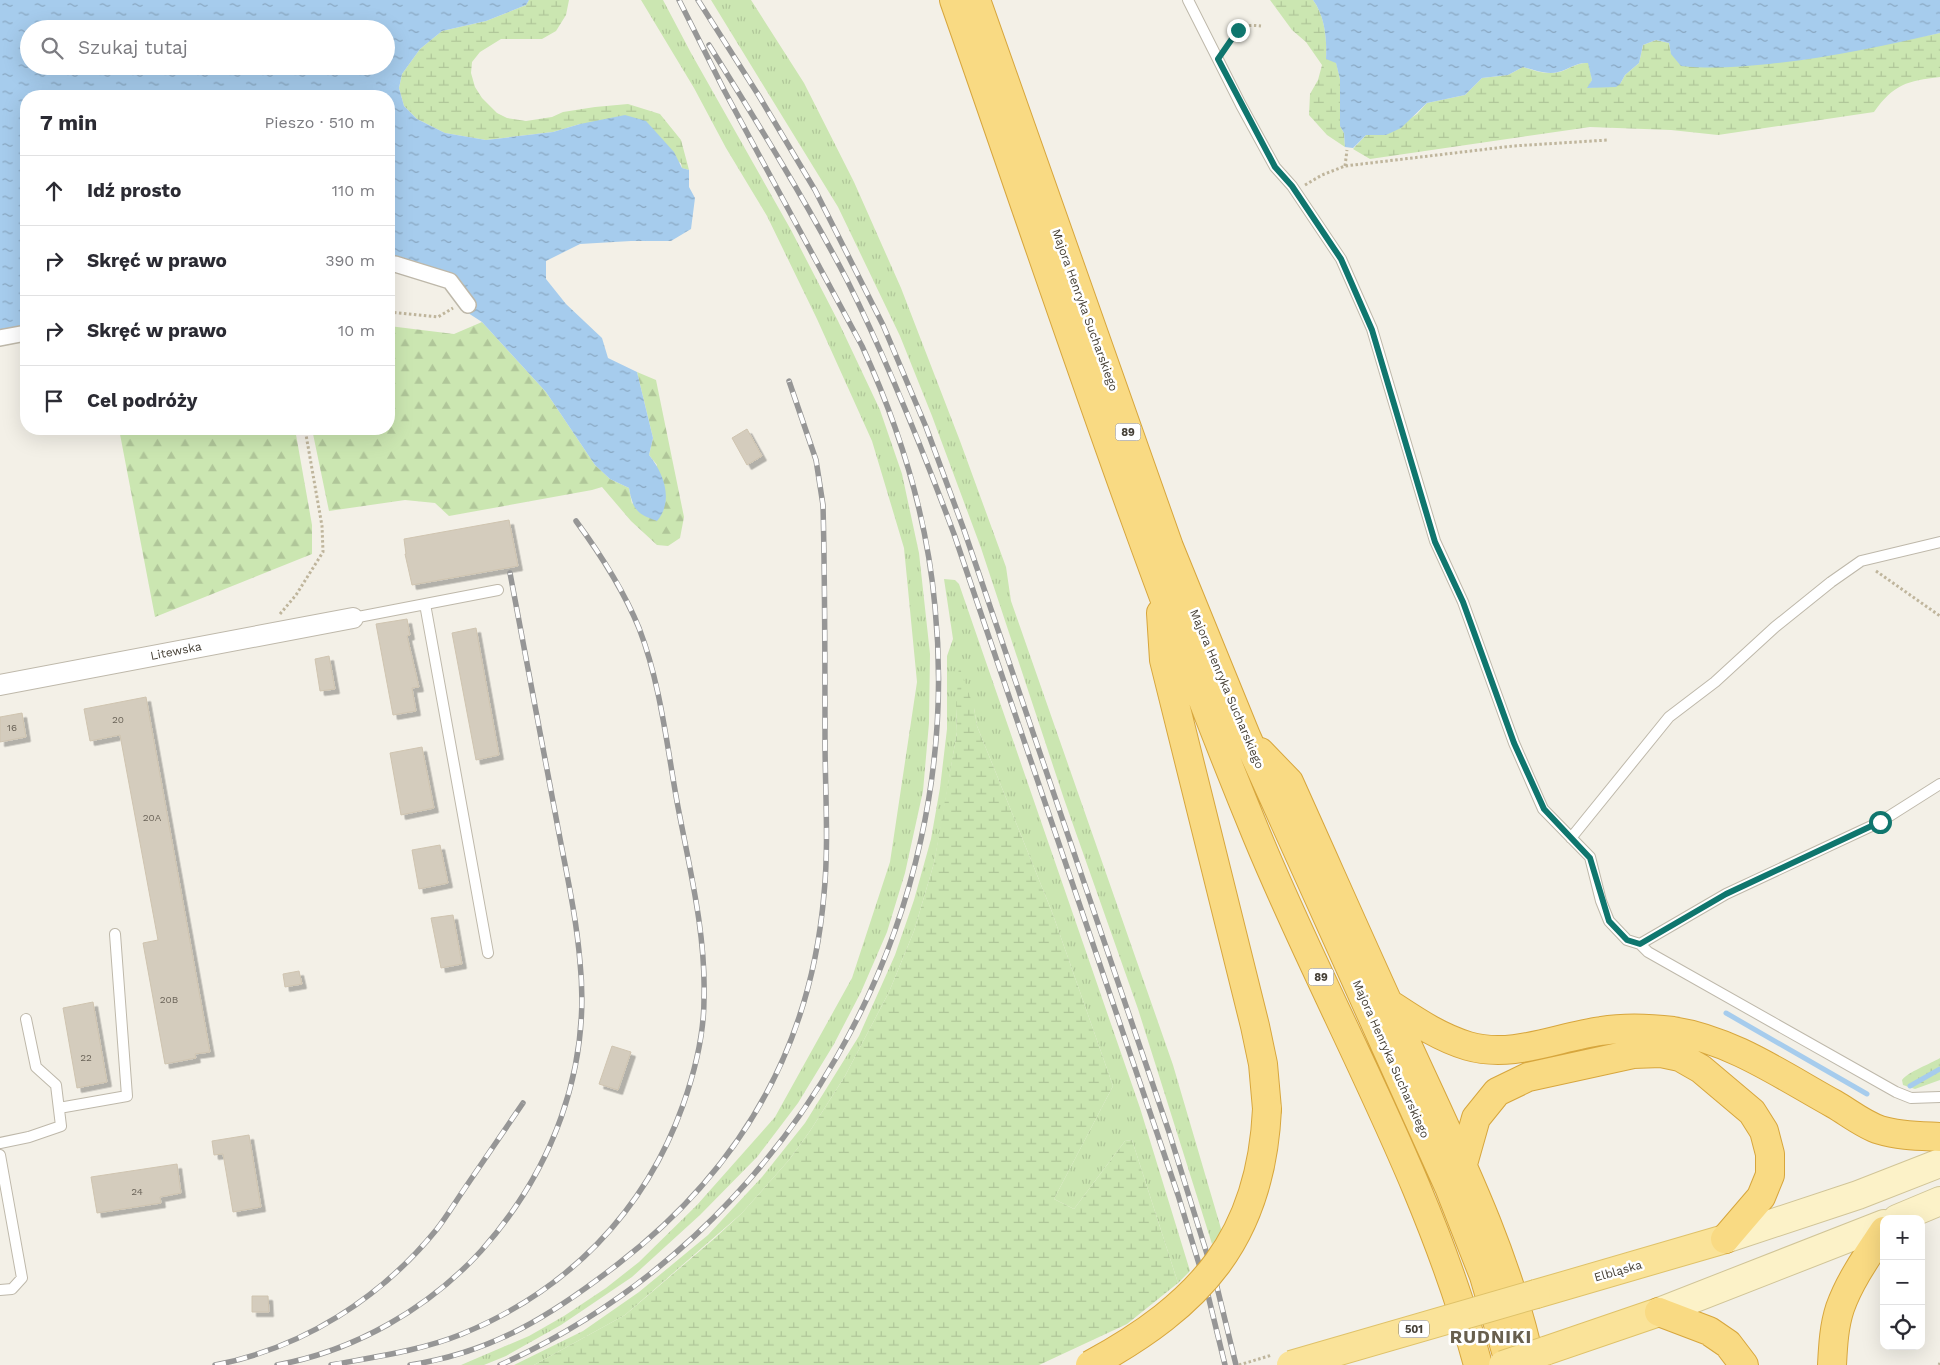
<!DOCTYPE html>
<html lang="pl">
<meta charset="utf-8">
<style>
body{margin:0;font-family:"Work Sans",sans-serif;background:#f7f7f7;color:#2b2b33}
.controls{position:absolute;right:15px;bottom:15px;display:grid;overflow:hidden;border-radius:10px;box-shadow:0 5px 20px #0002}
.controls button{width:45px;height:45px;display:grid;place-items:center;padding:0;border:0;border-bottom:1px solid #e1e1e2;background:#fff;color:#2b2b33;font:25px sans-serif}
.stop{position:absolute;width:15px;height:15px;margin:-11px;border:4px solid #0f766e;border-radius:50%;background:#fff}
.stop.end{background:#0f766e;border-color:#fff;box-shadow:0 1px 5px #0008}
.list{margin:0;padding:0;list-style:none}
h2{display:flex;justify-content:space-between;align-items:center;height:65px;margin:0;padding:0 20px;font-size:21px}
h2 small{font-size:16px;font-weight:400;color:#7c7c81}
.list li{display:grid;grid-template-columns:32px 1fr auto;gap:15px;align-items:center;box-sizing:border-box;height:70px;padding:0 20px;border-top:1px solid #e1e1e2}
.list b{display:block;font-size:19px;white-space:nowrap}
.list em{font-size:16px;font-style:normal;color:#7c7c81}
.icon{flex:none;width:28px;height:28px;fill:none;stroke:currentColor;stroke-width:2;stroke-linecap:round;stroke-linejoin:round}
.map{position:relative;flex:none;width:1940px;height:1365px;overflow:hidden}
.search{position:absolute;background:#fff;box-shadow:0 5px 20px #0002;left:20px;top:20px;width:375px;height:55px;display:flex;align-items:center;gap:12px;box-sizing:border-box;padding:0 18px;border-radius:28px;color:#7c7c81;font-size:19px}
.panel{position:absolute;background:#fff;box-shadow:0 5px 20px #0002;left:20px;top:90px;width:375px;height:345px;border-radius:20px}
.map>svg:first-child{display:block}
</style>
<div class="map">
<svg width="1940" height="1365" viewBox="0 0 1940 1365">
<defs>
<pattern id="grass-tufts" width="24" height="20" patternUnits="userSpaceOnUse" patternTransform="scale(1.25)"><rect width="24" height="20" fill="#cbe6b1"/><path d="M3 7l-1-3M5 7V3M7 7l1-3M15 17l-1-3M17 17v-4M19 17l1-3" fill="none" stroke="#b0c699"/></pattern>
<pattern id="forest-firs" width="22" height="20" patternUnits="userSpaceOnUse" patternTransform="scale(1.25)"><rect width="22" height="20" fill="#cbe6b1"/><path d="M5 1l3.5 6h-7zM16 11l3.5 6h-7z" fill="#b0c699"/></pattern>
<pattern id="wetland-marsh" width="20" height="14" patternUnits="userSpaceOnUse" patternTransform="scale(1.25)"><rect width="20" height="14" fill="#cbe6b1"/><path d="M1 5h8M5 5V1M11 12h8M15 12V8" fill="none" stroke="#b0c699"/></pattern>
<pattern id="water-ripples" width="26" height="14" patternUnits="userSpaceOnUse" patternTransform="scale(1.25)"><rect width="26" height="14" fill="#a6cced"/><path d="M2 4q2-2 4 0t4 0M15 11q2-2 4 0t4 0" fill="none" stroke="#89a7c1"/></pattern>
<filter id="shadow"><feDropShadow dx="4.5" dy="4.5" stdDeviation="0" flood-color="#0004"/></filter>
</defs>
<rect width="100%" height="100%" fill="#f3f0e7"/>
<path fill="url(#grass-tufts)" d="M641,0H663L691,53L791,230L838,321L880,410L902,474L919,553L930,654L929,723L923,791L905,873L887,932L861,992L834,1044L798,1103L757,1157L700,1215L632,1277L561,1325L506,1356L484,1365H461L529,1336L564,1316L606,1288L639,1262L697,1205L775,1117L852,978L890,862L917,682L904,548L872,441L817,319L767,216L726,148L694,88Z
M711,0H751L804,83L854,182L901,288L960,441L1006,567L1011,601L1173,1065L1222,1232L1212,1244L1138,1009L1064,799L981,548L932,416L900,336L838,207Z
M944,579L955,580L959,584L1140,1108L1190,1271L1178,1283L1132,1140L1125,1141L1074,1209L1054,1199L1113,1086L1052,912L977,726L974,708H956L957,732L942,821L934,863L914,931L889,992L845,1076L810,1131L789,1160L742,1213L625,1315L534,1365H514L583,1331L639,1292L708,1235L762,1177L805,1123L859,1036L895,955L914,900L931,839L940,788L947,729V656L953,639Z"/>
<path fill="url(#forest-firs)" d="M482,322L546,392L595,465L610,479L629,488L632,504L657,465L649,455L653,438L637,372L656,380L684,517L680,538L668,546L657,545L631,521L602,487L592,490L449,516L435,503L405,500L329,511L312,429H389V326L454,334Z
M119,429H295L312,525V554L155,617Z"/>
<path fill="url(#wetland-marsh)" d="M529,0H569L566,15L556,31L542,39H501L480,52L472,62L471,73L475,87L482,98L497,113L507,118L526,121L552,117L563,112L595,107L628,104L660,114L681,140L689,170L682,168L681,163L580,124L553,132L486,140L445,133L417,119L404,106L399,88L402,74L420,49L442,31L486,21L526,5Z
M1270,0H1313C1325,16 1327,39 1326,58L1336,62L1340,79V126L1344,133L1345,147L1327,135L1309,115L1310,94L1318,80L1322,65L1306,42L1292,30Z
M1940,33V77C1907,81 1894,84 1874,112L1718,135L1671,130L1590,127L1370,159L1353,149L1366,135H1386L1417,114L1427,103L1465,95L1482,78L1508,75L1523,67C1534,71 1547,75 1559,72C1570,69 1576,62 1589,63L1592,80L1588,88L1620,84L1625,75L1639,63L1643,45L1656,40L1669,43L1671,53L1801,60Z
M959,665L974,708L977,726L1052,912L1113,1086L1054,1199L1074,1209L1125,1141L1132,1140L1178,1283L1127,1324L1039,1365H534L625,1315L715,1238L742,1213L789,1160L810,1131L845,1076L889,992L914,931L934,863L957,732L956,708Z
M1940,1058V1080L1915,1089L1903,1085L1902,1080C1908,1072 1930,1064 1940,1058Z"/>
<path fill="url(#water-ripples)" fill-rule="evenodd" d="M0,0H529L526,5L486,21L442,31L420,49L402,74L399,88L404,106L417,119L445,133L486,140L553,132L580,124L625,115L646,121L674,152L682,168L689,170V187L695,198L691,229L671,241H631L580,244L546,261V279L566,304L602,338L608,358L637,372L653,438L649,455C664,473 674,501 657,521C637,514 633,510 629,488L610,479L595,465L546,392L482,322L465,311L450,278L389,262V96H26V330L0,335ZM29,29H386V66H29Z
M1313,0H1940V33C1884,46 1827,58 1769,64C1740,67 1711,69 1681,66L1671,54L1669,43L1656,40L1643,45L1639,63L1625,75L1620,84L1616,87L1587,88L1592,80L1588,63C1576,62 1570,69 1558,72C1547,75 1534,70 1523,67L1508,75L1482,78L1465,95L1427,103L1401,128L1386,135H1366L1353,148L1345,147L1344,133L1340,126V79L1336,63L1326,59C1327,39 1325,16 1313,0Z"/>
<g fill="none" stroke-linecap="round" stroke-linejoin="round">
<path stroke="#a6cced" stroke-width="5" d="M1726,1013L1867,1094
M1910,1086L1940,1069"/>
</g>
<path fill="#d4ccbd" stroke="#cfc4b0" filter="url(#shadow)" d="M747,429L762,456L747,465L732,438Z
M509,520L518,566L412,585L405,554H406L404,539Z
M407,619L410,635L407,636L419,687L412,688L416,711L393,715L376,624Z
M476,628L499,755L476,760L452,633Z
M329,656L335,689L320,691L315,659Z
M146,697L210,1052L195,1054L196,1058L165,1064L143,943L158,940L120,735L90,741L84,709Z
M22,713L26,737L0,742V717Z
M422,747L434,808L401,815L390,753Z
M440,845L448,883L419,889L412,850Z
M453,915L462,964L441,968L431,918Z
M299,971L302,984L285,987L283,974Z
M93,1002L107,1082L77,1088L63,1008Z
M612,1046L631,1052L618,1090L599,1084Z
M249,1135L261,1207L233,1212L223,1154L214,1155L212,1141Z
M177,1164L181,1193L160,1197L161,1203L97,1213L91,1177Z
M252,1296H268L269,1312H252Z"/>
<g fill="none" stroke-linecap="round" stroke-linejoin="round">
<defs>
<path id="service" d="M1188,0L1241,105L1275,167L1292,186L1341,259L1372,329L1435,541L1463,602L1514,743L1543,809L1590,857L1601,901L1609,921L1627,940L1640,944L1648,952L1896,1092L1911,1098L1940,1097
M425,604L488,953
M353,618L498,590
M1571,838L1669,717L1715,682L1775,627L1831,582L1861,561L1940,542
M1640,944L1726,894L1880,822L1940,784
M59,1108L127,1096L115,934
M0,1143L29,1137L61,1126L56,1085L36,1067L26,1019
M0,1155L22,1278L12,1289L0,1290"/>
<path id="pedestrian" d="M389,265L395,264L450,281L468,305
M0,338L26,333"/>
<path id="minor" d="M0,685L353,618"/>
<path id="secondary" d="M1897,1219L1940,1201
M1725,1239L1858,1195L1940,1163
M1659,1312L1884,1224"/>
<path id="primary" d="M1536,1294L1725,1239
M1545,1351L1659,1312"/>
<path id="trunk" d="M954,0C1052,280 1144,562 1257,836C1330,1013 1429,1180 1478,1365
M976,0L1169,547L1246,736L1449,1187L1484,1276L1510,1365
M1161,613L1164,660L1255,1026L1263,1064L1267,1109
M1260,752L1289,782C1330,873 1370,964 1412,1055C1458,1155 1508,1256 1531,1365
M1388,1003C1414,1020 1438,1037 1468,1046C1513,1059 1557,1037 1601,1031C1625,1027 1649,1028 1673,1031C1732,1040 1783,1076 1834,1104C1848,1112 1864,1125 1880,1130C1899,1136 1920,1136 1940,1137
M1463,1164L1476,1118L1497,1092L1528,1077L1633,1054L1661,1053L1680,1057L1701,1069L1752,1112L1764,1131L1770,1154V1175L1761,1197L1725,1239
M1659,1312L1709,1331L1728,1344L1744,1365
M1832,1365C1833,1346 1834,1326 1840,1308C1850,1280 1868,1255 1884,1231"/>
</defs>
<use href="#service" stroke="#beb8aa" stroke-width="12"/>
<use href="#pedestrian" stroke="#beb8aa" stroke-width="18"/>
<use href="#minor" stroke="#beb8aa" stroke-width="22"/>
<use href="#secondary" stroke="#d1c598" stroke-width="30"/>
<use href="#primary" stroke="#dfc269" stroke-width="30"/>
<use href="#trunk" stroke="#d7a63d" stroke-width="30"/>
<path stroke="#bfb59c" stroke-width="3" stroke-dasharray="2.5 2.5" stroke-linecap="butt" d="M1225,49C1238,31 1237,23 1261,26
M1345,166L1347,150
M1305,185L1322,175L1345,166L1513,146L1608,140
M389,312L438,317L453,308
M1876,571L1940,616
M280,614L296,595L323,552L322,526L305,429
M1939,1365L1940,1363"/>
<use href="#service" stroke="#fff" stroke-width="10"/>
<use href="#pedestrian" stroke="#fff" stroke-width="15"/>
<use href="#minor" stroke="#fff" stroke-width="20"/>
<use href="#secondary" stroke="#fcf2c8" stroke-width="28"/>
<use href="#primary" stroke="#fae399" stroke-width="28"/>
<use href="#trunk" stroke="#f9da83" stroke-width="28"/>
<defs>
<path id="rail" d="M698,0L759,96L815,190L883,325L926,427L964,530L1169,1132L1216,1283L1236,1365
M709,45C757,122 805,199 847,280C888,362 922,448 954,534L1178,1195L1206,1287L1225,1365
M215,1365C303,1348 381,1298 437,1229C447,1216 456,1201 465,1188C484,1160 504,1131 523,1103
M277,1365C354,1351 428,1309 481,1251C552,1171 591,1070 580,962C576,912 564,862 555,812C540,733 525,653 510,573
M331,1365C374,1357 420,1351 462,1334C567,1291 645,1212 683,1105C695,1071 704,1035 704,999C706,935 690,870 678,807C667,748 661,685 639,628C623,589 601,555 576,521
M410,1365C494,1352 552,1315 618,1264C740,1170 811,1048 824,894C829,843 825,791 825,739C825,661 825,583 823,505L816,460L789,381
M500,1365C790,1235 966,921 935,607C927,515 900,429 862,346L724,90L679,0"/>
</defs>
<use href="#rail" stroke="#969696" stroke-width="5.5"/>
<use href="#rail" stroke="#fff" stroke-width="4" stroke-dasharray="11" stroke-linecap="butt"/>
<defs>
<path id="primary-bridge" d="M1291,1365L1536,1294
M1503,1365L1545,1351"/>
<path id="trunk-bridge" d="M1090,1365C1200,1305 1261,1239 1267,1109"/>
</defs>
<use href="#primary-bridge" stroke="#dfc269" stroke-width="30" stroke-linecap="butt"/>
<use href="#trunk-bridge" stroke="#d7a63d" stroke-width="30" stroke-linecap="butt"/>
<path stroke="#bfb59c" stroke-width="3" stroke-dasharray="2.5 2.5" stroke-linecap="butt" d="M1239,1365L1272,1355"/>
<use href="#primary-bridge" stroke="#fae399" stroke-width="28"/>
<use href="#trunk-bridge" stroke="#f9da83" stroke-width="28"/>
</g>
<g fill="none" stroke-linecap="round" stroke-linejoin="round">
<path stroke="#0f766e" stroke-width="6" d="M1238,30L1218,59L1275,167L1292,186L1341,259L1372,330L1435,542L1463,602L1514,743L1544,809L1590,858L1609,921L1627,940L1640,944L1726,894L1880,822"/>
</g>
<g text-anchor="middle" stroke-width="5" stroke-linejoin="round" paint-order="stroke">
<g font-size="10" fill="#6a6358">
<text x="118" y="723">20</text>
<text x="12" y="731">16</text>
<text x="152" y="821">20A</text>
<text x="169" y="1003">20B</text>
<text x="86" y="1061">22</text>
<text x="137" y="1195">24</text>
</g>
<g fill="#fff" stroke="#7e7972" stroke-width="1">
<rect x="1115.5" y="423.5" width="25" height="17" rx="4"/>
<rect x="1308.5" y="968.5" width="25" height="17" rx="4"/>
<rect x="1399" y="1320.5" width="30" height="17" rx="4"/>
</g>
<g font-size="11" font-weight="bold" fill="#464036">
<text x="1128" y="436">89</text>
<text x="1321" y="981">89</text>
<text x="1414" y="1333">501</text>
</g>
<g font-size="12" fill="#464036" stroke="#fff">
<text transform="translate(1085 310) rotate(70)" y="4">Majora Henryka Sucharskiego</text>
<text transform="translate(176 651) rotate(-11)" y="4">Litewska</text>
<text transform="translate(1227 689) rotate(67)" y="4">Majora Henryka Sucharskiego</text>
<text transform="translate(1391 1059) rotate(66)" y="4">Majora Henryka Sucharskiego</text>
<text transform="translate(1618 1271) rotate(-16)" y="4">Elbląska</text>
</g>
<g font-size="18" font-weight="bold" letter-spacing="1" fill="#685f4e" stroke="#fff">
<text x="1491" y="1343">RUDNIKI</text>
</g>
</g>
</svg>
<div class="controls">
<button>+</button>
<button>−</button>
<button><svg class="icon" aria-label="locate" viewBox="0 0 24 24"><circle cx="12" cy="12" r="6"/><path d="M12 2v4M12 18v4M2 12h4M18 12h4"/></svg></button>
</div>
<div class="stop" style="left:1880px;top:822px"></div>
<div class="stop end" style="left:1238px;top:30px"></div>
<div class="search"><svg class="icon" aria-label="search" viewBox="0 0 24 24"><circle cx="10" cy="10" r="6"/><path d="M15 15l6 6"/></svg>Szukaj tutaj</div>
<section class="panel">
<h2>7 min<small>Pieszo · 510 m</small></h2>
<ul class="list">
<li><svg class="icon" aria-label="ahead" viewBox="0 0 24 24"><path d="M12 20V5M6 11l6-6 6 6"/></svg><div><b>Idź prosto</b></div><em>110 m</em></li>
<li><svg class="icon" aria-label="right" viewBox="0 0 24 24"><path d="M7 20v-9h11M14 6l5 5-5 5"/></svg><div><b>Skręć w prawo</b></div><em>390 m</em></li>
<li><svg class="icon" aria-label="right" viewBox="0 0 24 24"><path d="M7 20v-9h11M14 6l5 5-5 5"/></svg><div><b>Skręć w prawo</b></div><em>10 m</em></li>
<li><svg class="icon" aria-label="arrive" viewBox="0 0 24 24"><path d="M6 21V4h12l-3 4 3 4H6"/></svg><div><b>Cel podróży</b></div></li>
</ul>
</section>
</div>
